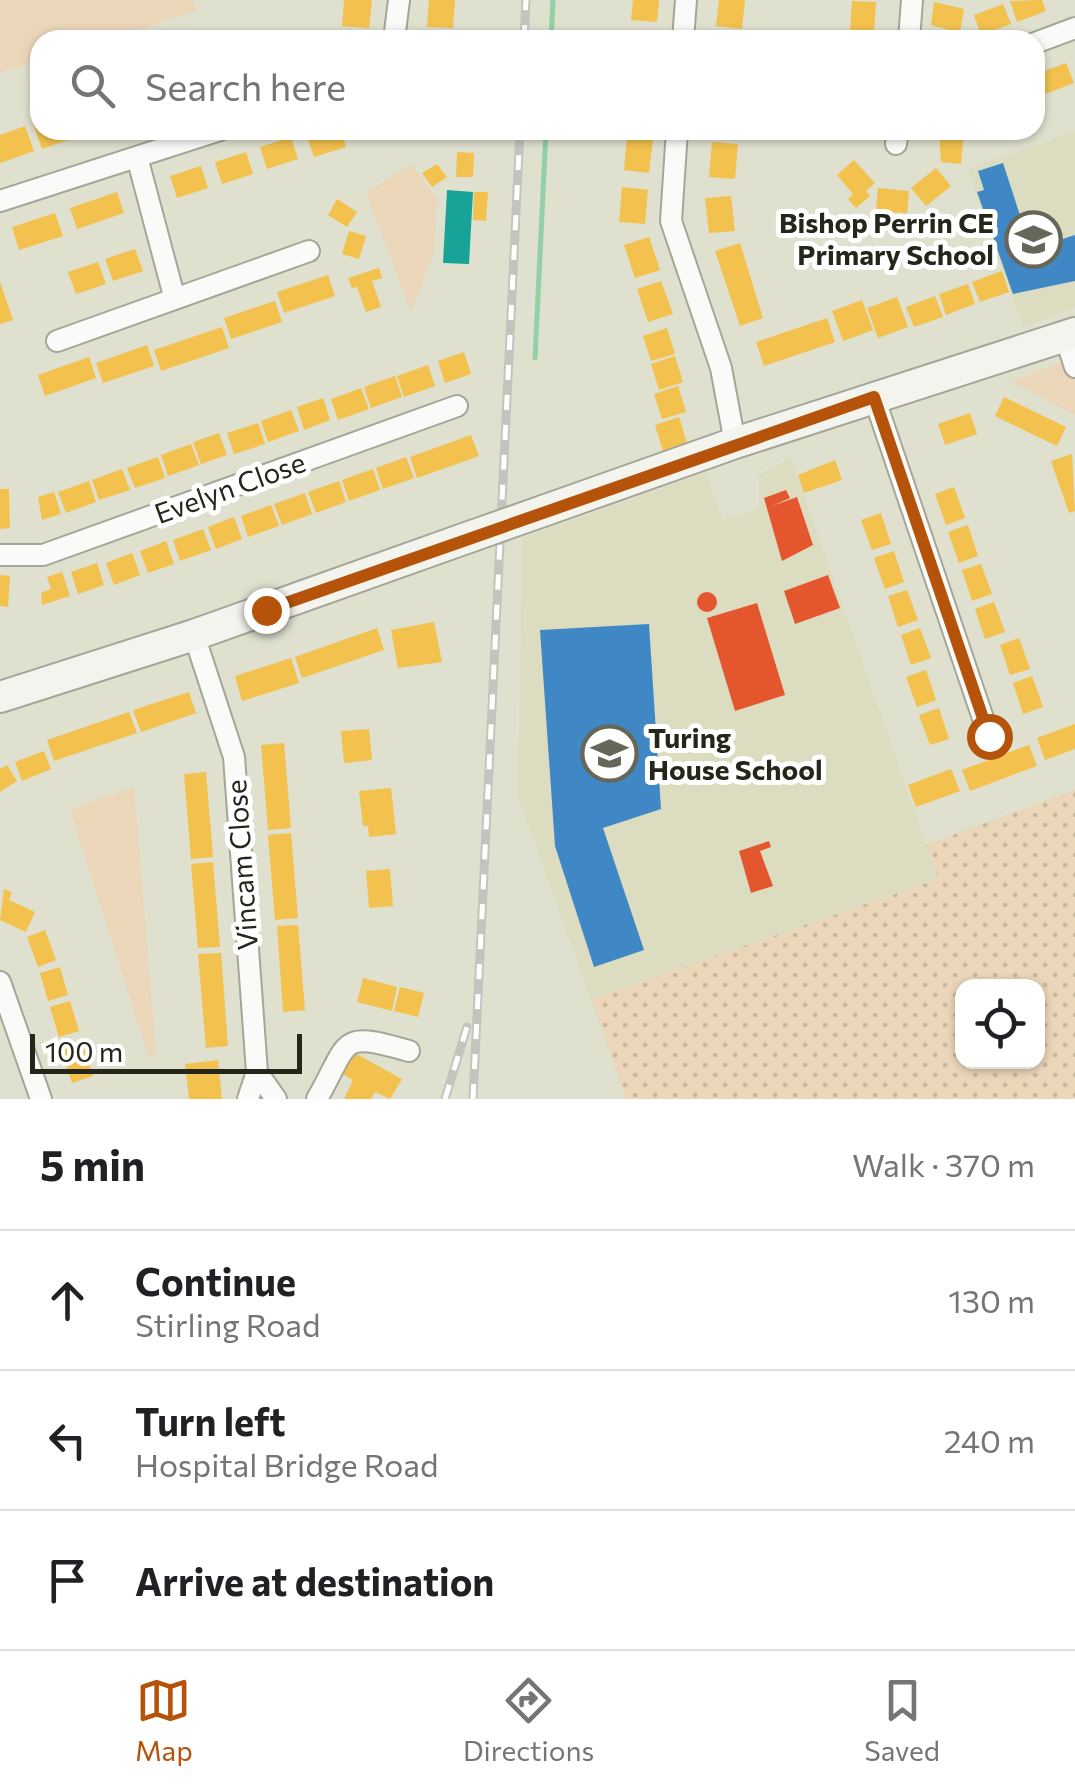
<!DOCTYPE html>
<meta charset="utf-8">
<style>
body{margin:0;font-family:Commissioner,sans-serif;background:#f2f2f2;color:#202124}
.controls{position:absolute;right:30px;bottom:30px;display:grid;overflow:hidden;border-radius:20px;box-shadow:0 2px 8px #0004}
.controls button{width:90px;height:90px;display:grid;place-items:center;padding:0;border:0;border-bottom:2px solid #e0e0e0;background:#fff;color:#202124;font:50px sans-serif}
.scale{position:absolute;left:30px;bottom:25px;width:272px;box-sizing:border-box;padding-left:10px;border:5px solid #25261a;border-top:0;font-size:28px;line-height:35px;white-space:nowrap;color:#25261a;-webkit-text-stroke:8px #fff;paint-order:stroke}
.stop{position:absolute;width:30px;height:30px;margin:-22px;border:8px solid #b45309;border-radius:50%;background:#fff}
.stop.end{background:#b45309;border-color:#fff;box-shadow:0 2px 10px #0008}
.list{margin:0;padding:0;list-style:none}
h2{display:flex;justify-content:space-between;align-items:center;height:130px;margin:0;padding:0 40px;font-size:42px}
h2 small{font-size:32px;font-weight:400;color:#757577}
.list li{display:grid;grid-template-columns:65px 1fr auto;gap:30px;align-items:center;box-sizing:border-box;height:140px;padding:0 40px;border-top:2px solid #e0e0e0}
.list b{display:block;font-size:38px;white-space:nowrap}
.list p{margin:0;font-size:32px;white-space:nowrap;color:#757577}
.list em{font-size:32px;font-style:normal;color:#757577}
.icon{flex:none;width:55px;height:55px;fill:none;stroke:currentColor;stroke-width:2;stroke-linecap:round;stroke-linejoin:round}
.map{position:relative;flex:none;width:1075px;height:1099px;overflow:hidden}
.search{position:absolute;background:#fff;box-shadow:0 2px 8px #0004;left:30px;right:30px;top:30px;height:110px;display:flex;align-items:center;gap:25px;box-sizing:border-box;padding:0 35px;border-radius:30px;color:#757577;font-size:38px}
.sheet{height:550px;background:#fff}
nav{display:flex;justify-content:space-around;align-items:center;box-sizing:border-box;height:140px;border-top:2px solid #e0e0e0;background:#fff;font-size:28px;color:#757577}
nav a{display:grid;justify-items:center;gap:5px}
nav .on{color:#b45309}
.map>svg:first-child{display:block}
</style>
<div class="map">
<svg width="1075" height="1099" viewBox="0 0 1075 1099">
<defs>
<pattern id="park-dots" width="8" height="8" patternUnits="userSpaceOnUse" patternTransform="scale(2.5)"><rect width="8" height="8" fill="#ebd6b9"/><path d="M2 2h.1M6 6h.1" fill="none" stroke="#c9b89e" stroke-width="1.8" stroke-linecap="round"/></pattern>
</defs>
<rect width="100%" height="100%" fill="#dfe0ce"/>
<path fill="#dcddc0" fill-rule="evenodd" d="M1075,131V308L1023,327L967,169Z
M791,457L926,844L1075,790V1099H626L518,796L522,538L706,473L723,520L759,509V475ZM962,986H1038V1062H962Z"/>
<path fill="#ebd6b9" d="M0,0H193L196,11L105,40H40V60L0,73Z
M412,164L437,199L434,252L411,312L366,193Z
M1075,358V415L1011,381Z
M134,787L156,1055H148L70,809Z"/>
<path fill="url(#park-dots)" fill-rule="evenodd" d="M1075,790V1099H626L592,999L938,879L926,845ZM962,986H1038V1062H962Z"/>
<path fill="#f2c14e" d="M344,0H372L369,28L342,26Z
M429,0H455L453,28L427,27Z
M633,0H659L657,22L631,20Z
M719,0H745L742,29L716,26Z
M1042,0L1046,11L1017,22L1010,1Z
M852,1L876,2L874,34L850,32Z
M934,2L964,9L960,33L931,25Z
M1003,4L1011,24L981,35L974,15Z
M1066,63L1074,83L1045,94L1037,74Z
M40,121V130H76L79,136L42,149L33,124Z
M25,126L34,151L0,163V135Z
M317,130H341L346,147L314,157L306,134Z
M939,130H964L961,164L941,162Z
M627,135L653,138L649,173L624,170Z
M291,137L298,159L267,169L260,147Z
M712,142L738,144L735,179L709,177Z
M246,152L253,174L222,184L215,162Z
M457,152L474,153L473,177H456Z
M854,160L875,183L866,191L870,196L856,208L848,199L853,194L837,175Z
M437,164L447,177L432,187L422,173Z
M201,166L208,188L177,198L170,176Z
M936,168L951,186L926,206L911,188Z
M622,187L648,190L645,224L619,222Z
M878,188L909,191L907,213L876,211Z
M117,192L124,213L77,229L70,208Z
M474,192H488L486,221L473,220Z
M731,196L735,231L709,233L705,198Z
M337,199L357,212L347,227L328,215Z
M55,213L63,236L19,250L12,227Z
M349,231L366,236L359,259L342,254Z
M649,237L660,270L635,278L624,245Z
M740,243L763,318L740,326L715,251Z
M135,249L143,271L113,281L105,259Z
M98,262L106,284L76,294L68,272Z
M379,268L382,278L372,281L381,307L366,312L357,287L352,288L348,278Z
M1002,271L1009,292L980,302L972,282Z
M328,275L335,296L284,313L277,292Z
M661,281L673,314L648,322L637,289Z
M0,282L13,320L0,324Z
M968,284L975,304L946,315L939,294Z
M935,296L943,317L914,327L906,307Z
M897,297L908,327L878,338L867,308Z
M862,300L873,330L843,341L832,311Z
M275,301L282,322L231,339L224,318Z
M827,318L835,342L764,366L756,342Z
M222,327L229,348L161,371L154,350Z
M667,328L675,354L651,361L643,336Z
M147,345L154,366L103,383L96,363Z
M464,352L471,374L445,383L438,361Z
M675,356L683,382L659,390L651,364Z
M89,357L96,378L45,396L38,375Z
M428,365L435,386L404,397L397,376Z
M395,376L402,397L371,408L364,387Z
M678,386L686,412L662,419L654,394Z
M361,388L369,409L338,420L331,399Z
M1004,397L1066,427L1057,446L995,416Z
M323,398L330,420L304,430L297,407Z
M291,410L299,431L268,442L261,421Z
M970,413L977,434L945,445L938,424Z
M679,417L687,443L663,451L655,425Z
M258,423L265,444L234,454L227,433Z
M219,433L227,455L201,464L193,442Z
M471,435L479,456L417,478L410,457Z
M191,444L199,465L168,476L161,455Z
M1072,454L1075,511L1069,513L1051,461Z
M158,457L165,478L135,488L127,468Z
M406,457L414,478L383,489L376,468Z
M835,460L842,480L804,493L798,475Z
M122,469L130,490L99,500L92,480Z
M373,469L380,490L349,501L342,480Z
M89,481L96,502L66,513L58,492Z
M339,481L346,502L316,513L308,492Z
M954,487L965,518L946,525L935,494Z
M0,489H9L10,528L0,529Z
M54,492L61,514L42,520L38,497Z
M305,493L312,514L282,525L274,504Z
M271,505L279,526L248,537L241,516Z
M881,513L891,544L872,550L861,520Z
M234,517L242,539L216,549L208,527Z
M968,525L978,556L959,563L948,532Z
M203,529L211,550L180,561L173,540Z
M166,541L174,564L148,573L140,551Z
M894,551L904,582L885,589L874,558Z
M132,553L140,575L114,585L106,563Z
M97,563L104,585L78,594L71,572Z
M981,564L992,594L972,601L962,570Z
M62,572L70,596L42,605L41,593L51,589L47,577Z
M0,575L10,576L8,607L0,606Z
M907,590L918,620L898,627L888,596Z
M994,602L1005,632L985,639L975,609Z
M434,622L442,662L398,668L391,630Z
M377,628L384,650L302,678L295,657Z
M920,628L931,658L911,665L901,635Z
M1019,638L1030,669L1010,675L1000,645Z
M291,658L299,683L242,701L235,676Z
M926,670L936,700L917,707L906,677Z
M1032,676L1043,707L1023,714L1013,683Z
M189,692L196,713L141,732L133,710Z
M939,708L949,739L930,745L919,715Z
M129,712L137,733L54,761L47,740Z
M1075,724V749L1045,760L1037,738Z
M369,729L372,760L344,763L341,731Z
M284,743L291,828L268,830L261,745Z
M1029,745L1037,766L970,791L962,770Z
M44,751L51,769L22,781L15,762Z
M7,765L17,781L0,792V769Z
M951,769L960,791L916,807L908,785Z
M206,772L213,857L191,859L184,774Z
M391,788L396,834L369,837L368,826H363L359,791Z
M291,833L298,918L275,920L268,835Z
M213,862L220,947L198,948L191,864Z
M390,869L393,906L369,908L366,871Z
M4,889L12,892L9,900L35,912L26,932L0,920Z
M298,925L305,1010L283,1012L277,926Z
M45,930L56,960L38,967L27,937Z
M221,953L228,1046L206,1048L198,954Z
M60,967L68,995L48,1001L40,973Z
M363,978L397,987L392,1011L357,1002Z
M400,987L424,993L418,1017L394,1011Z
M70,1001L79,1031L59,1037L50,1007Z
M82,1042L93,1076L72,1083L61,1049Z
M353,1052L402,1079L390,1099L375,1092L371,1099H344L353,1080L342,1074Z
M218,1060L222,1099H189L185,1064Z"/>
<path fill="#e4572e" d="M786,490L790,498L772,506L797,497L813,545L782,561L764,498Z
M828,575L840,608L795,624L784,591Z
M697 602a10 10 0 1 1 20 0a10 10 0 1 1-20 0Z
M757,603L785,695L735,711L707,618Z
M769,841L771,847L760,851L773,886L751,893L739,851Z"/>
<path fill="#3f88c5" d="M1003,163L1031,249L1075,235V281L1013,294L977,192L984,190L978,171Z
M649,624L661,809L603,828L644,950L594,967L555,846L540,630Z"/>
<path fill="#17a398" d="M447,190L473,192L469,264L443,263Z"/>
<g fill="none" stroke-linecap="round" stroke-linejoin="round">
<path stroke="#93d0a3" stroke-width="5" d="M551,40L553,0
M535,358L546,130"/>
<defs>
<path id="street" d="M394,40L399,0
M683,40L686,0
M909,40L912,0
M1035,43L1075,28
M677,130L671,221L721,368L735,443
M896,144L898,130
M137,157L174,296
M0,201L220,130
M1065,336L1075,367
M57,341L309,251
M874,397L989,736
M0,555H43L457,406
M194,635L234,757L257,1072L248,1099
M0,982L41,1099
M257,1072L276,1099
M317,1099C351,1039 338,1031 409,1051"/>
<path id="secondary" d="M543,511L735,443L1075,333
M0,697L194,635L472,536"/>
</defs>
<use href="#street" stroke="#a5a698" stroke-width="24"/>
<use href="#secondary" stroke="#a5a698" stroke-width="34"/>
<use href="#street" stroke="#fafaf8" stroke-width="20"/>
<use href="#secondary" stroke="#f3f4ee" stroke-width="30"/>
<defs>
<path id="rail" d="M524,40L526,0
M445,1099L467,1027
M473,1099L520,130"/>
</defs>
<use href="#rail" stroke="#c4c4bf" stroke-width="9"/>
<use href="#rail" stroke="#fff" stroke-width="5" stroke-dasharray="15" stroke-linecap="butt"/>
<defs>
<path id="secondary-bridge" d="M472,536L543,511"/>
</defs>
<use href="#secondary-bridge" stroke="#a5a698" stroke-width="34" stroke-linecap="butt"/>
<use href="#secondary-bridge" stroke="#f3f4ee" stroke-width="30"/>
</g>
<g fill="none" stroke-linecap="round" stroke-linejoin="round">
<path stroke="#b45309" stroke-width="12" d="M266,610L874,397L989,736"/>
</g>
<defs>
<symbol id="school-ring" viewBox="-11 -11 22 22"><circle r="9.5" fill="#fff" stroke="#666759" stroke-width="1.5"/><path d="M0-5L7-2L0 1L-7-2ZM-4 1L0 2.5L4 1V4Q0 6-4 4Z" fill="#666759"/></symbol>
</defs>
<g fill-rule="evenodd">
<use href="#school-ring" x="1002" y="208" width="63" height="63"/>
<use href="#school-ring" x="578" y="722" width="63" height="63"/>
</g>
<g text-anchor="middle" stroke-width="10" stroke-linejoin="round" paint-order="stroke">
<g font-size="28" font-weight="bold" fill="#25261a" stroke="#fff" text-anchor="end">
<text x="994" y="233">Bishop Perrin CE<tspan x="994" dy="32">Primary School</tspan></text>
<text x="648" y="748" text-anchor="start">Turing<tspan x="648" dy="32">House School</tspan></text>
</g>
<g font-size="28" fill="#25261a" stroke="#fff">
<text transform="translate(230 488) rotate(-20)" y="10">Evelyn Close</text>
<text transform="translate(242 865) rotate(-94)" y="10">Vincam Close</text>
</g>
</g>
</svg>
<div class="controls">
<button><svg class="icon" aria-label="locate" viewBox="0 0 24 24"><circle cx="12" cy="12" r="6"/><path d="M12 2v4M12 18v4M2 12h4M18 12h4"/></svg></button>
</div>
<div class="scale">100 m</div>
<div class="stop" style="left:989px;top:736px"></div>
<div class="stop end" style="left:266px;top:610px"></div>
<div class="search"><svg class="icon" aria-label="search" viewBox="0 0 24 24"><circle cx="10" cy="10" r="6"/><path d="M15 15l6 6"/></svg>Search here</div>
</div>
<section class="sheet">
<h2>5 min<small>Walk · 370 m</small></h2>
<ul class="list">
<li><svg class="icon" aria-label="ahead" viewBox="0 0 24 24"><path d="M12 20V5M6 11l6-6 6 6"/></svg><div><b>Continue</b><p>Stirling Road</p></div><em>130 m</em></li>
<li><svg class="icon" aria-label="left" viewBox="0 0 24 24"><path d="M17 20v-9H6M10 6l-5 5 5 5"/></svg><div><b>Turn left</b><p>Hospital Bridge Road</p></div><em>240 m</em></li>
<li><svg class="icon" aria-label="arrive" viewBox="0 0 24 24"><path d="M6 21V4h12l-3 4 3 4H6"/></svg><div><b>Arrive at destination</b></div></li>
</ul>
</section>
<nav>
<a class="on"><svg class="icon" aria-label="map" viewBox="0 0 24 24"><path d="M3 6l6-2 6 2 6-2v14l-6 2-6-2-6 2zM9 4v14M15 6v14"/></svg>Map</a>
<a><svg class="icon" aria-label="directions" viewBox="0 0 24 24"><path d="M12 3l9 9-9 9-9-9zM9 14v-3h6M13 9l2 2-2 2"/></svg>Directions</a>
<a><svg class="icon" aria-label="saved" viewBox="0 0 24 24"><path d="M7 4h10v16l-5-4-5 4z"/></svg>Saved</a>
</nav>
